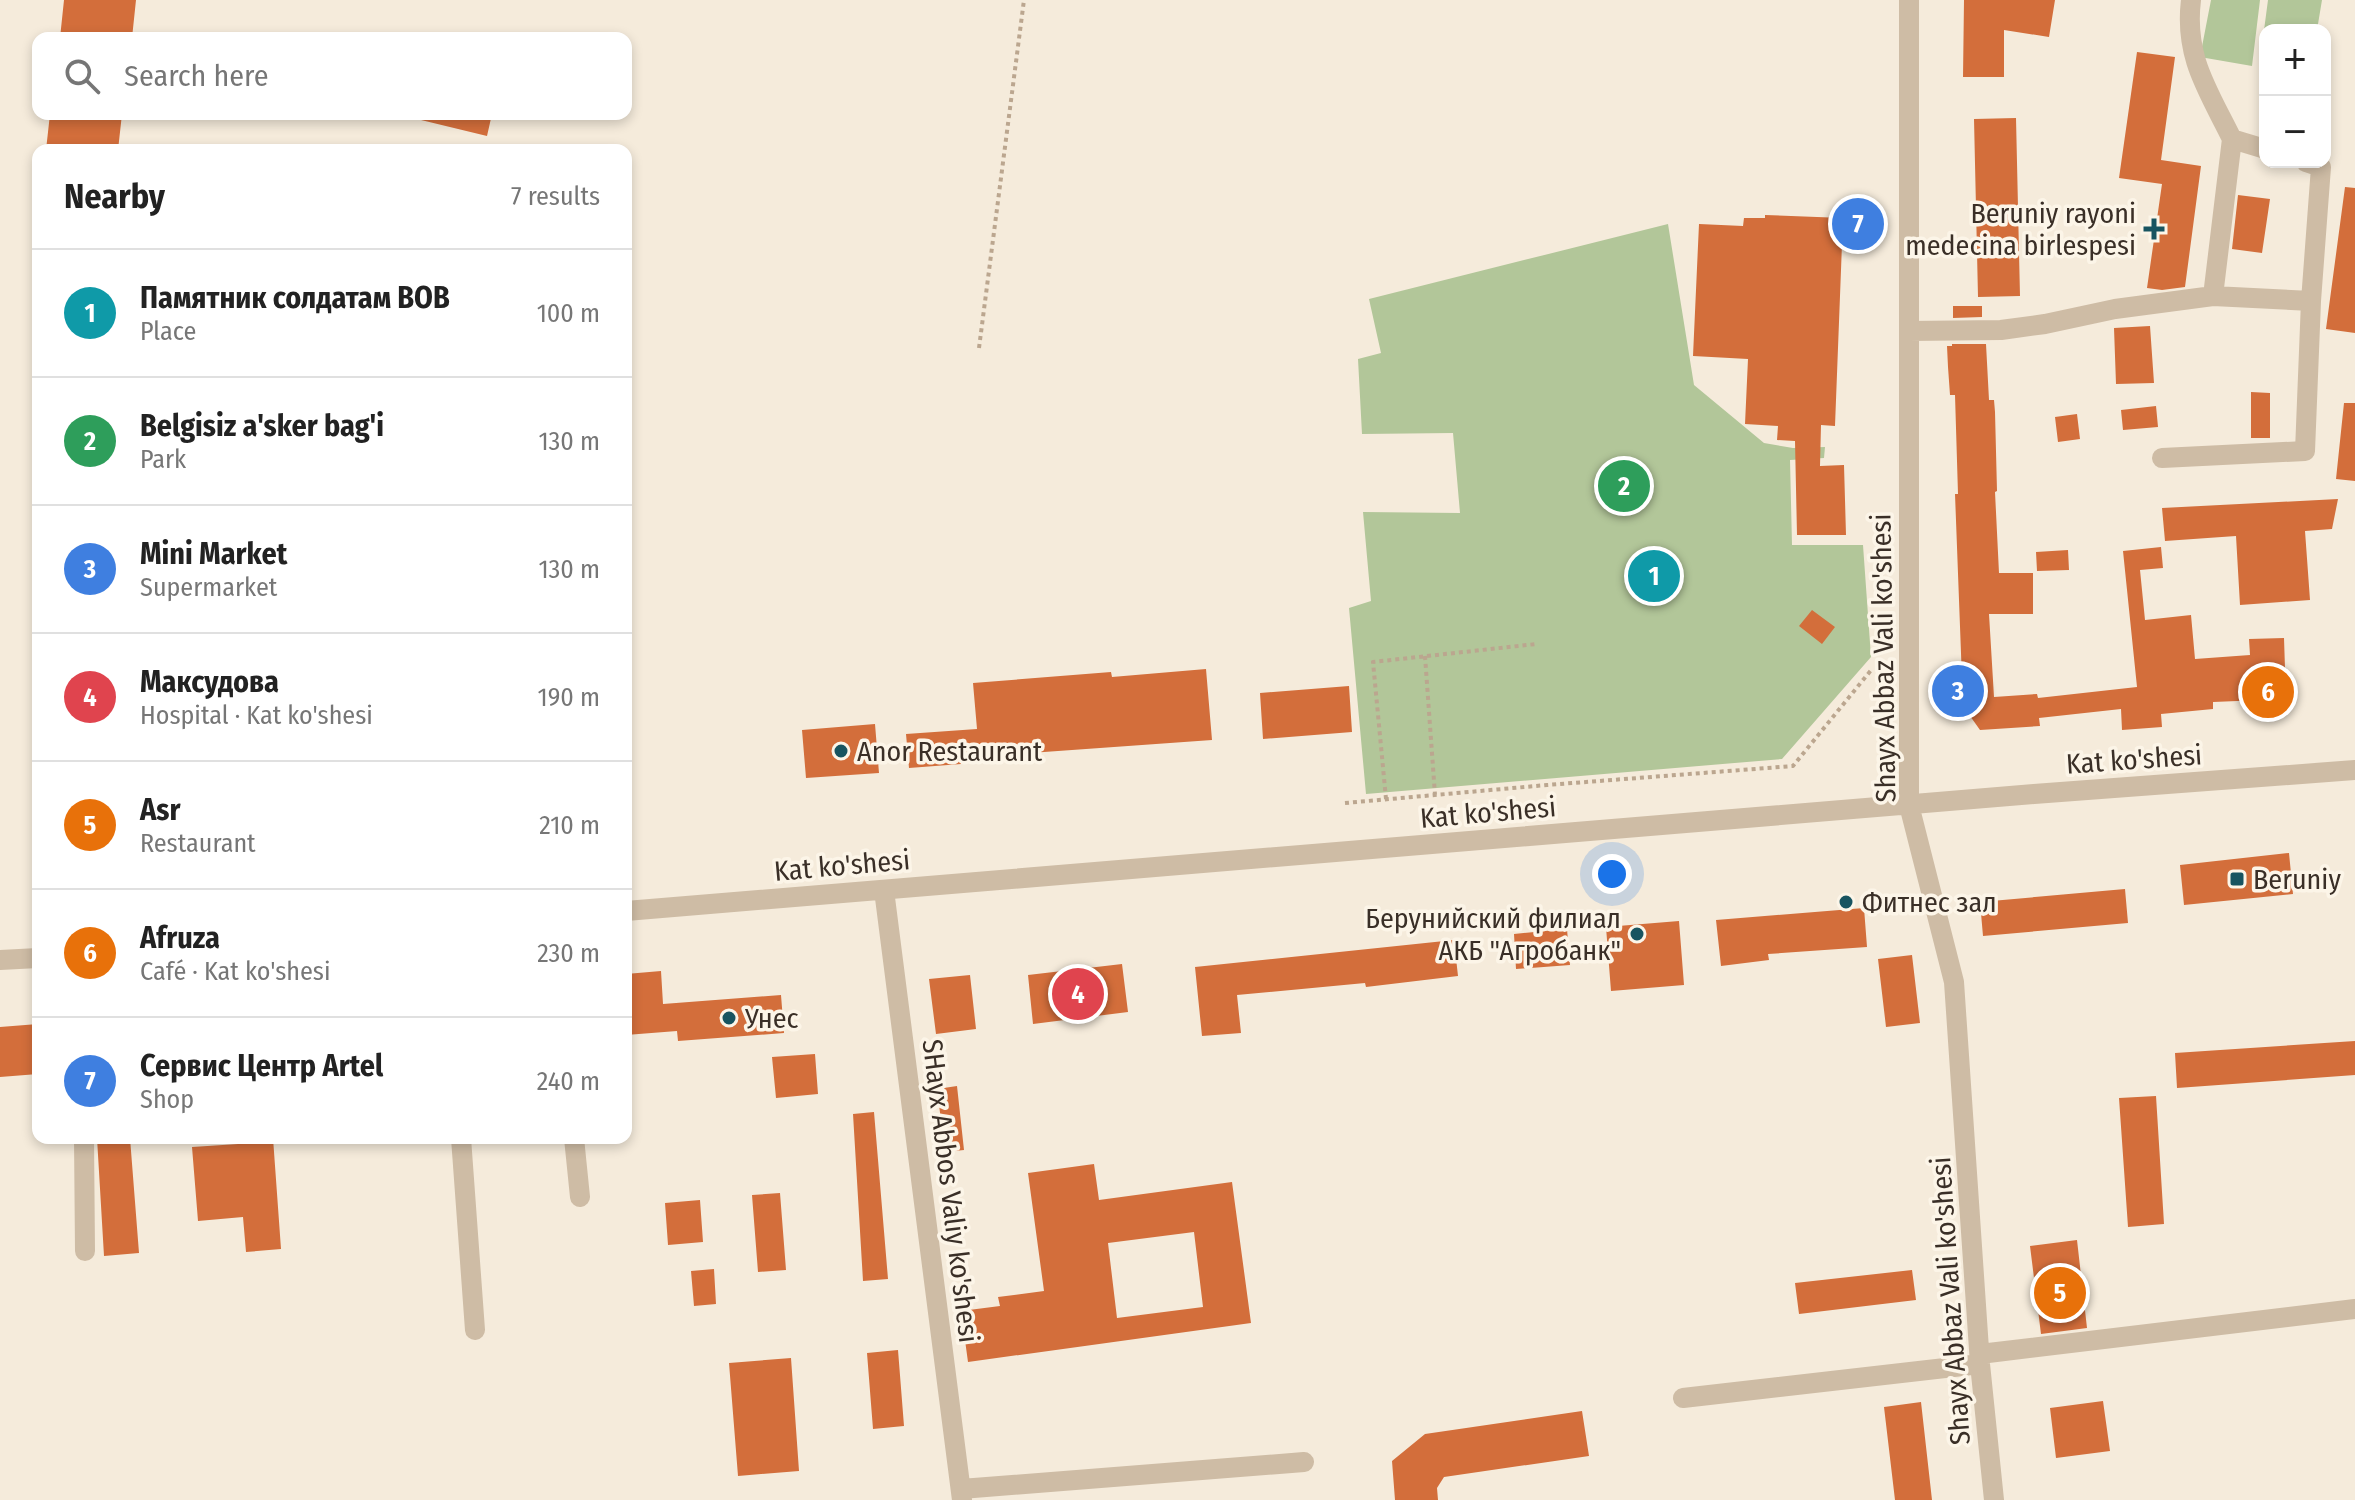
<!DOCTYPE html>
<meta charset="utf-8">
<style>
body{margin:0;font-family:"Fira Sans Condensed",sans-serif;background:#f2f2f2;color:#222}
.controls{position:absolute;right:24px;top:24px;display:grid;overflow:hidden;border-radius:16px;box-shadow:0 4px 12px #0003}
.controls button{width:72px;height:72px;display:grid;place-items:center;padding:0;border:0;border-bottom:2px solid #e0e0e0;background:#fff;color:#222;font:40px sans-serif}
.you{position:absolute;left:1612px;top:874px;width:28px;height:28px;margin:-20px;border:6px solid #fff;border-radius:50%;background:#1a73e8;box-shadow:0 0 0 12px #1a73e833}
.badge{display:grid;place-items:center;width:52px;height:52px;border-radius:50%;background:#d93025;color:#fff;font-size:26px;font-weight:700}
.pin{position:absolute;translate:-50% -50%;border:4px solid #fff;box-shadow:0 2px 8px #0006}
.list{margin:0;padding:0;list-style:none}
h2{display:flex;justify-content:space-between;align-items:center;height:104px;margin:0;padding:0 32px;font-size:34px}
h2 small{font-size:26px;font-weight:400;color:#767676}
.list li{display:grid;grid-template-columns:52px 1fr auto;gap:24px;align-items:center;box-sizing:border-box;height:128px;padding:0 32px;border-top:2px solid #e0e0e0}
.list b{display:block;font-size:30px;white-space:nowrap}
.list p{margin:0;font-size:26px;white-space:nowrap;color:#767676}
.list em{font-size:26px;font-style:normal;color:#767676}
.icon{flex:none;width:44px;height:44px;fill:none;stroke:currentColor;stroke-width:2;stroke-linecap:round;stroke-linejoin:round}
.map{position:relative;flex:none;width:2355px;height:1500px;overflow:hidden}
.search{position:absolute;background:#fff;box-shadow:0 4px 12px #0003;left:32px;top:32px;width:600px;height:88px;display:flex;align-items:center;gap:20px;box-sizing:border-box;padding:0 28px;border-radius:16px;color:#767676;font-size:30px}
.panel{position:absolute;background:#fff;box-shadow:0 4px 12px #0003;left:32px;top:144px;width:600px;height:1000px;border-radius:16px}
.map>svg:first-child{display:block}
</style>
<div class="map">
<svg width="2355" height="1500" viewBox="0 0 2355 1500">
<rect width="100%" height="100%" fill="#f5ebdb"/>
<path fill="#b2c699" d="M2211,0H2260L2252,66L2200,57Z
M2268,0H2322L2317,30H2265V69L2259,68Z
M1668,224L1694,385L1764,443L1793,448L1825,447L1824,458L1790,460L1792,545H1863L1871,657L1782,759L1366,794L1349,608L1371,601L1363,512L1460,513L1453,433L1362,434L1358,359L1381,353L1369,299Z"/>
<path fill="#d36e3b" fill-rule="evenodd" d="M64,0H136L132,38H60Z
M1964,0H2055L2049,37L2004,30V77H1963Z
M2137,52L2175,57L2161,160L2201,166L2185,287L2162,290L2147,288L2162,184L2119,178Z
M50,114H122L118,150H46Z
M422,114H492L487,136L421,120Z
M2016,118L2020,296L1978,297L1974,119Z
M2345,187L2355,188V333L2326,329Z
M2238,195L2270,199L2262,253L2232,249Z
M1765,215L1843,218L1835,426L1821,425L1820,466L1844,465L1846,535H1797L1795,441L1777,440L1778,426L1745,424L1748,359L1693,356L1699,224L1743,226L1744,218H1765Z
M1953,306H1982V317L1953,318Z
M2150,326L2154,383L2116,384L2114,328Z
M1952,344H1986L1989,400H1994L1995,412L1997,491L1995,492L1999,573H2033V614H1989L1994,697L2037,694L2038,698L2137,687L2123,551L2161,547L2163,568L2140,570L2145,620L2191,615L2195,659L2250,655L2249,639L2284,638L2286,699L2213,702V709L2161,714L2162,727L2122,730L2121,709L2039,718L2040,726L1980,730L1963,706L1955,494H1958L1955,395H1950L1948,367L1947,346H1952Z
M2251,392L2270,393V438H2251Z
M2344,403H2355V481L2336,479Z
M2156,406L2158,427L2123,430L2121,410Z
M2077,414L2080,439L2058,442L2055,417Z
M2338,499L2332,529L2305,531L2310,600L2240,605L2236,536L2165,541L2162,508Z
M2068,550L2069,570L2037,571L2036,552Z
M1812,610L1835,627L1822,644L1799,626Z
M1206,669L1212,740L960,758L961,764L909,768L906,734L977,729L973,683L1111,672L1112,677Z
M1349,686L1352,732L1263,739L1260,693Z
M875,724L879,773L806,778L802,730Z
M2289,853L2293,894L2184,905L2180,865Z
M2125,889L2128,923L1983,936L1980,902Z
M1864,908L1867,947L1768,954L1769,960L1721,966L1716,920Z
M1679,921L1684,985L1611,991L1606,927Z
M1567,929L1570,965L1516,969L1514,934Z
M1454,940L1458,976L1366,987L1365,983L1237,995L1241,1033L1202,1036L1195,967Z
M1912,955L1920,1023L1886,1027L1878,959Z
M1122,964L1128,1012L1033,1024L1028,975Z
M661,971L663,1004L781,995L784,1033L678,1041L677,1031L626,1035V974Z
M970,975L976,1029L936,1034L929,979Z
M38,1024V1074L0,1077V1027Z
M2355,1041V1075L2177,1088L2175,1053Z
M815,1054L818,1094L776,1098L772,1057Z
M957,1086L964,1150L945,1152L937,1089Z
M2156,1096L2164,1224L2128,1227L2119,1098Z
M874,1112L888,1279L863,1281L853,1114Z
M97,1138H130L139,1253L104,1256Z
M237,1138H273L281,1249L246,1252L243,1217L198,1221L192,1147L238,1144Z
M1094,1164L1099,1200L1232,1182L1251,1323L968,1362L961,1311L1000,1306L998,1297L1044,1291L1028,1173ZM1194,1232L1203,1307L1117,1318L1108,1243Z
M780,1193L786,1270L758,1272L752,1195Z
M700,1200L703,1242L668,1245L665,1203Z
M2077,1240L2087,1328L2041,1334L2030,1246Z
M714,1269L716,1304L694,1306L691,1271Z
M1912,1270L1916,1300L1799,1314L1795,1283Z
M898,1350L904,1426L873,1429L867,1353Z
M791,1358L799,1471L738,1476L729,1363Z
M2103,1401L2110,1451L2056,1458L2050,1408Z
M1921,1402L1932,1500H1895L1884,1407Z
M1582,1411L1589,1456L1444,1477L1437,1488L1438,1500H1395L1392,1461L1425,1434Z"/>
<g fill="none" stroke-linecap="round" stroke-linejoin="round">
<path stroke="#bba68f" stroke-width="4" stroke-dasharray="4 4" stroke-linecap="butt" d="M979,348L1024,0
M1425,656L1435,795
M1386,799L1373,662L1536,644
M1345,803L1547,785L1793,766L1872,669"/>
<path stroke="#cebca5" stroke-width="20" d="M1909,0V805L1954,982L1980,1364L1994,1500
M2191,0C2184,57 2208,90 2232,139L2265,149
M2213,296L2311,301
M1909,331L2001,330L2045,324L2115,309L2213,296L2232,139
M2162,458L2305,451L2311,301L2321,167L2306,162
M884,890L962,1500
M626,911L2034,794L2355,770
M0,960L38,958
M84,1138L85,1251
M461,1138L475,1330
M574,1138L580,1197
M1980,1354L2355,1309
M1683,1398L1980,1364
M961,1489L1304,1462"/>
</g>
<g fill="#185460" stroke="#fcf5e8" stroke-width="3">
<path d="M2150 217h8v8h8v8h-8v8h-8v-8h-8v-8h8z"/>
<circle cx="841" cy="751" r="8"/>
<rect x="2229" y="871" width="16" height="16" rx="4"/>
<circle cx="1846" cy="902" r="8"/>
<circle cx="1637" cy="934" r="8"/>
<circle cx="729" cy="1018" r="8"/>
</g>
<g text-anchor="middle" stroke-width="7" stroke-linejoin="round" paint-order="stroke">
<g font-size="28" fill="#3a2f27" stroke="#fcf5e8" text-anchor="start">
<text x="2136" y="223" text-anchor="end">Beruniy rayoni<tspan x="2136" dy="32">medecina birlespesi</tspan></text>
<text x="857" y="761">Anor Restaurant</text>
<text x="2253" y="889">Beruniy</text>
<text x="1862" y="912">Фитнес зал</text>
<text x="1621" y="928" text-anchor="end">Берунийский филиал<tspan x="1621" dy="32">АКБ "Агробанк"</tspan></text>
<text x="745" y="1028">Унес</text>
</g>
<g font-size="28" fill="#3a2f27" stroke="#fcf5e8">
<text transform="translate(1883 658) rotate(-91)" y="10">Shayx Abbaz Vali ko'shesi</text>
<text transform="translate(2134 759) rotate(-4)" y="10">Kat ko'shesi</text>
<text transform="translate(1488 812) rotate(-5)" y="10">Kat ko'shesi</text>
<text transform="translate(842 865) rotate(-5)" y="10">Kat ko'shesi</text>
<text transform="translate(951 1191) rotate(83)" y="10">SHayx Abbos Valiy ko'shesi</text>
<text transform="translate(1950 1301) rotate(-94)" y="10">Shayx Abbaz Vali ko'shesi</text>
</g>
</g>
</svg>
<div class="controls">
<button>+</button>
<button>−</button>
</div>
<div class="you"></div>
<div class="pin badge" style="left:1654px;top:576px;background:#0f9aa8">1</div>
<div class="pin badge" style="left:1624px;top:486px;background:#2e9e5b">2</div>
<div class="pin badge" style="left:1958px;top:691px;background:#3f7fe0">3</div>
<div class="pin badge" style="left:1078px;top:994px;background:#e0444e">4</div>
<div class="pin badge" style="left:2060px;top:1293px;background:#e8710a">5</div>
<div class="pin badge" style="left:2268px;top:692px;background:#e8710a">6</div>
<div class="pin badge" style="left:1858px;top:224px;background:#3f7fe0">7</div>
<div class="search"><svg class="icon" aria-label="search" viewBox="0 0 24 24"><circle cx="10" cy="10" r="6"/><path d="M15 15l6 6"/></svg>Search here</div>
<section class="panel">
<h2>Nearby<small>7 results</small></h2>
<ul class="list">
<li><span class="badge" style="background:#0f9aa8">1</span><div><b>Памятник солдатам ВОВ</b><p>Place</p></div><em>100 m</em></li>
<li><span class="badge" style="background:#2e9e5b">2</span><div><b>Belgisiz a'sker bag'i</b><p>Park</p></div><em>130 m</em></li>
<li><span class="badge" style="background:#3f7fe0">3</span><div><b>Mini Market</b><p>Supermarket</p></div><em>130 m</em></li>
<li><span class="badge" style="background:#e0444e">4</span><div><b>Максудова</b><p>Hospital · Kat ko'shesi</p></div><em>190 m</em></li>
<li><span class="badge" style="background:#e8710a">5</span><div><b>Asr</b><p>Restaurant</p></div><em>210 m</em></li>
<li><span class="badge" style="background:#e8710a">6</span><div><b>Afruza</b><p>Café · Kat ko'shesi</p></div><em>230 m</em></li>
<li><span class="badge" style="background:#3f7fe0">7</span><div><b>Сервис Центр Artel</b><p>Shop</p></div><em>240 m</em></li>
</ul>
</section>
</div>
